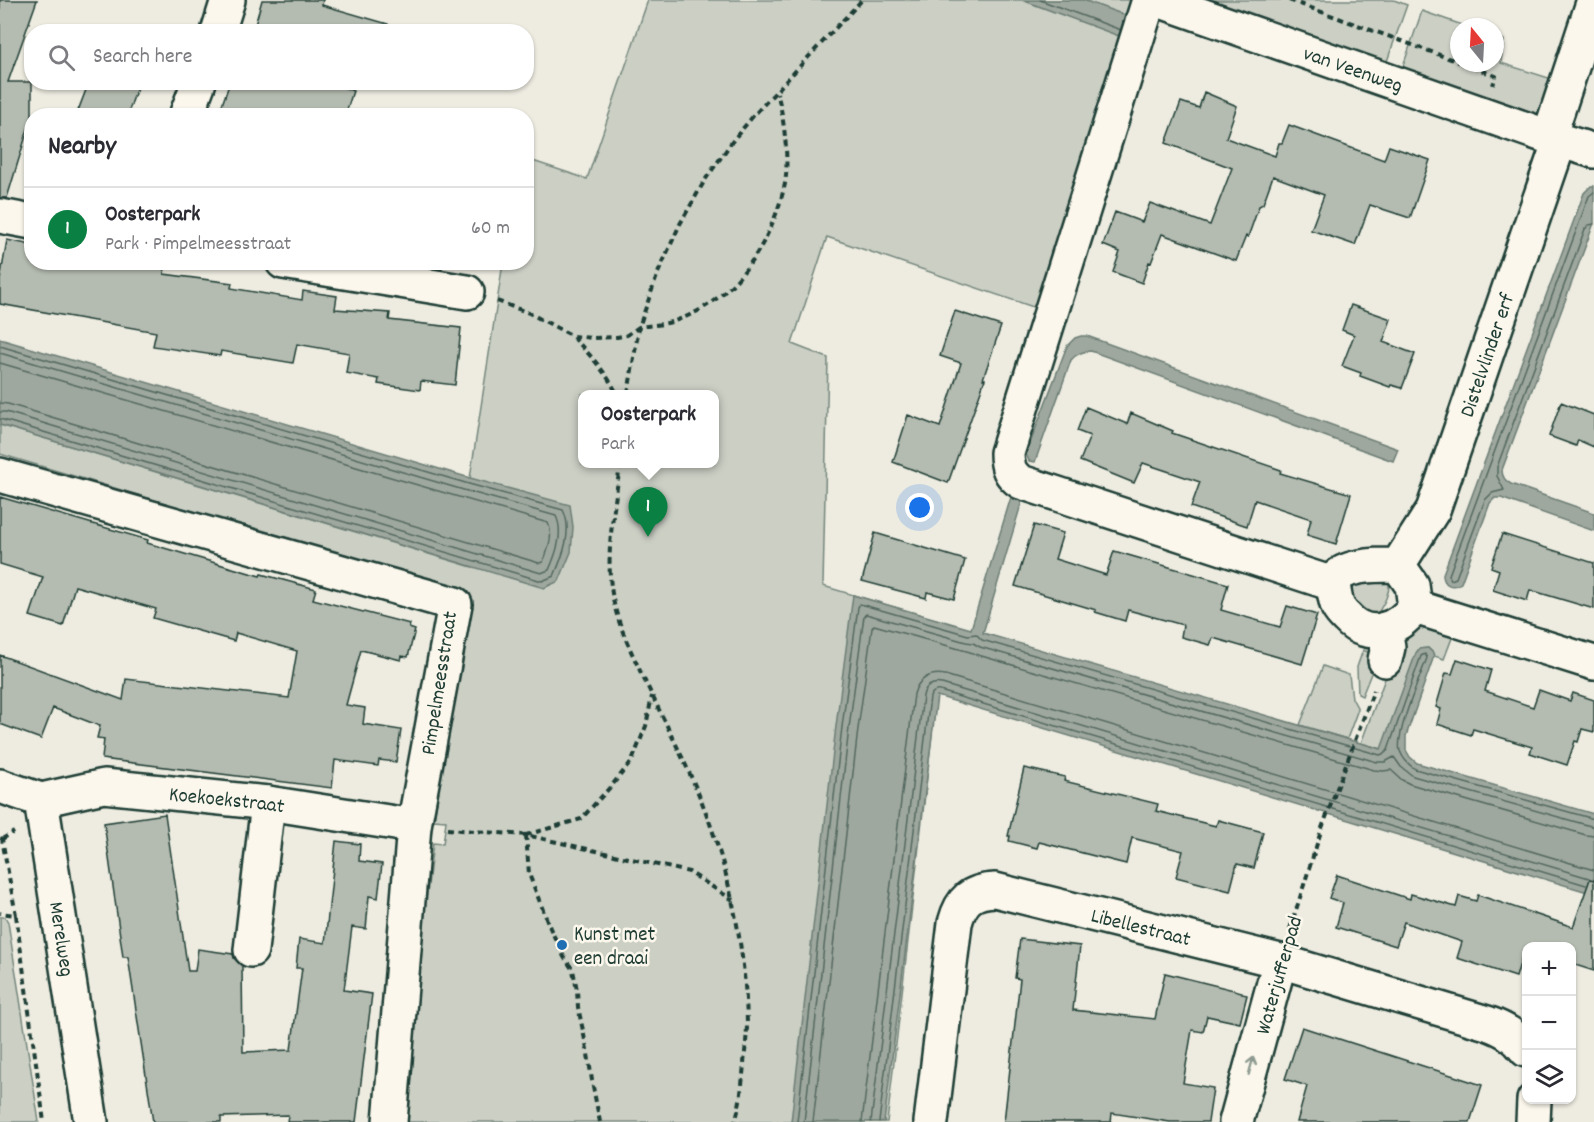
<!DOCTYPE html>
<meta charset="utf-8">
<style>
body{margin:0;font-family:Dekko,sans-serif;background:#f2f2f3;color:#2b2b33}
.controls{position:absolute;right:18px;bottom:18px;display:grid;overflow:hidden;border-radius:12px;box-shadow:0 2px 4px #0004}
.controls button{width:54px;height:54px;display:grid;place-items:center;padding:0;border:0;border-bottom:2px solid #e1e1e2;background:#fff;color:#2b2b33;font:30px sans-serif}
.compass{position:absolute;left:1450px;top:18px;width:54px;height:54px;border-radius:50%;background:#fff;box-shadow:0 2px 4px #0004;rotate:342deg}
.you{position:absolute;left:920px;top:508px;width:21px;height:21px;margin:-15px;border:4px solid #fff;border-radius:50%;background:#1a73e8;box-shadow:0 0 0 9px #1a73e833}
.badge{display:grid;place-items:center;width:39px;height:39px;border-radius:50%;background:#0b8043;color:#fff;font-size:20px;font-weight:700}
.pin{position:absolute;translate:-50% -50px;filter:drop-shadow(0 2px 3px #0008)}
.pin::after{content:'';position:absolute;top:32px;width:21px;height:18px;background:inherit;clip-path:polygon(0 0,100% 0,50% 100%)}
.popup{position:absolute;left:578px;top:390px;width:141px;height:78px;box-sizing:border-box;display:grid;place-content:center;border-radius:12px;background:#fff;filter:drop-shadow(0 2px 4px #0005);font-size:20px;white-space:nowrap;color:#7c7c81}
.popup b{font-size:22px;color:#2b2b33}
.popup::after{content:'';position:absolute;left:50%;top:100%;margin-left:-12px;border:12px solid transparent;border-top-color:#fff}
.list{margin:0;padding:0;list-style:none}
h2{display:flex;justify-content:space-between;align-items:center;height:78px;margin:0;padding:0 24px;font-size:26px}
h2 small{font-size:20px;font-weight:400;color:#7c7c81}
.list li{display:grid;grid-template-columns:39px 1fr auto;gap:18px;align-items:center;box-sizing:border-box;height:84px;padding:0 24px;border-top:2px solid #e1e1e2}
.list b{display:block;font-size:22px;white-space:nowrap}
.list p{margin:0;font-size:20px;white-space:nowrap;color:#7c7c81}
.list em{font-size:20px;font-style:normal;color:#7c7c81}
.icon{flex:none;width:33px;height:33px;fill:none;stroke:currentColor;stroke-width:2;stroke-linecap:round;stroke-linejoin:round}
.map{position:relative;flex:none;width:1594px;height:1122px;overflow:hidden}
.search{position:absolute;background:#fff;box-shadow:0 2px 4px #0004;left:24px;top:24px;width:510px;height:66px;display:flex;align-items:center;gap:15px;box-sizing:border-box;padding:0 21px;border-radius:24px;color:#7c7c81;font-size:22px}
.panel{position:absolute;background:#fff;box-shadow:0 2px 4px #0004;left:24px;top:108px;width:510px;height:162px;border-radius:24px}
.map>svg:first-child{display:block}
</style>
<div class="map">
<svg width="1594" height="1122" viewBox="0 0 1594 1122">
<rect width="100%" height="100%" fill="#eeece1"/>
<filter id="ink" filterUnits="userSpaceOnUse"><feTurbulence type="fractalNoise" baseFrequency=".0167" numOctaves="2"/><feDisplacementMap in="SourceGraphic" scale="12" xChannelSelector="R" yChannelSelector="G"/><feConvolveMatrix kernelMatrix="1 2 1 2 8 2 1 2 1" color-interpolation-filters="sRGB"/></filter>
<g filter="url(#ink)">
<path fill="#cbcfc4" stroke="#75867c" stroke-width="1.5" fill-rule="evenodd" d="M648,0H1139L1042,310L827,237L792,344L828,358L823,586L945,622L887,1122H400L433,843L443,844L446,821L434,820L468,593L0,454V425L472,567L470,478L503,263L526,262L527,159L587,179ZM582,394H714V464H582Z
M1211,0H1394L1407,5L1386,64Z
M1422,11L1468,27H1459V63H1495V36L1504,40L1501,63L1555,80L1544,116L1402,69Z
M1389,579C1391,593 1383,605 1376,616L1363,615C1355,603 1347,596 1352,582Z
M1414,624L1455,630L1444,659L1434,656L1433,653L1428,648L1419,649L1416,653L1382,749L1361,743L1401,636Z
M1363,650L1378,656L1362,696L1358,694L1357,667Z
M1323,666L1349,675L1352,698L1358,709L1347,739L1300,725Z
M0,917H5L8,922L39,1122H0Z"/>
<path fill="#9fa89f" stroke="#6c7d74" stroke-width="1.5" d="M1022,0H1083L1133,18L1127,39Z
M1591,186H1594V223L1502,470C1502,477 1505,481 1511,484L1594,513V531L1501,498H1495L1490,503L1461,583C1452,589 1443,585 1443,574L1584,193Z
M1081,336H1087L1398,449L1393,461L1091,351C1083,351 1077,353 1071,360L1035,462L1029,461L1026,454L1067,346L1075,338Z
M0,339L470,478L570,505L573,527L571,552L559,581L544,588L0,425Z
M1012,495L1022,499V501L983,633L1381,749L1416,653L1419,649L1428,648L1433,653L1434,656L1406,736V750L1410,757L1417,763L1594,814V894L937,696L884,1122H791L836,726L853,595L971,629L1011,497Z"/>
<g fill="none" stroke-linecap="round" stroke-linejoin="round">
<path stroke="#52685f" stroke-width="1.5" d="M1040,0L1121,30
M1594,192L1589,196L1449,575L1451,580L1456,578L1485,500L1492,493L1504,490L1497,476V467L1585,229L1589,225L1594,224
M0,346L469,484L563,510C573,530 563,556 554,576L542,581L0,419
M0,353L467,491L556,516C564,533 556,554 549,570L541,573L6,412H0
M0,363L548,523C554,535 548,550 543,562L539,563L8,404L0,403
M797,1122L842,727L858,607L860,604L968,635L976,634L982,640L1380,755L1385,753L1388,750L1421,656L1425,654L1427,658C1420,677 1395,734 1400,751C1403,759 1409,765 1415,769L1594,819
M804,1122L849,728L864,616L866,614L966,642L973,643L980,647L1377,762H1385L1394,757L1401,767L1413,776L1594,827
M813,1122L858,729L872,628L874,625L970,652L978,655L1374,770L1383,771L1391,770L1402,780L1410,784L1586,835L1594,836
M862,1122L914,694C918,679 930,672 945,675L1594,870
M871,1122L923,696C925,686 932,682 942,684L1589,878
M879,1122L930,697C932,692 935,690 940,691L1586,885"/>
</g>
<path fill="#b4bbb0" stroke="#1f3d34" stroke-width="1.5" d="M0,0H37L8,82H32V116L7,198H0Z
M262,0H323L322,5L388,24L387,32H253Z
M89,82H139L127,116H76Z
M230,82H330L353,91L345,116H218Z
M1204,92L1237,106L1226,138L1275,156L1279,143H1282L1289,125L1384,160L1389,146L1430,160L1410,218L1370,205L1355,245L1311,230L1324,195L1273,176L1263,204L1259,206L1248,237L1246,236L1236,261L1162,234L1151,263L1149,262L1142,283L1113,272L1120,252L1103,245L1115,212L1142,222L1150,203L1210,225L1232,168L1166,143L1181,102L1199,108Z
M7,240L32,245V262H130L165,268L164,274L232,283L231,288L302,300L303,291L337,296L335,309L390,313L389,320L461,328L455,385L421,381L420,390L378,384L379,379L346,373L349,353L297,344L293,363L221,351L220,356L153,346L156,332L0,304V280Z
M1351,305L1391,319L1383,342L1415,354L1402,388L1391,385L1390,387L1360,376L1361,373L1342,366L1354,335L1342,330Z
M955,311L1001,326L983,379H985L948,483L893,462L908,415L940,427L961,363L940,356Z
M1561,402L1594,415V447L1578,440L1576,446L1549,436Z
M1086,407L1127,424L1131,413L1173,431L1172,433L1281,470L1280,473L1351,494L1336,544L1307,535L1311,519L1255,500L1247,526L1191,507L1200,482L1143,463L1134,483L1080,461L1090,436L1077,431Z
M0,497L148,540L147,543L260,576L261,574L316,589L313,599L410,624L409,628L415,630L408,657L402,656L401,660L361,650L346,705L365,708L363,724L401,730L396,762L379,760L378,766L335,760L332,788L102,759L104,739L97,738L100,726L53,708L41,739L0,724V655L123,700L126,679L289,698L297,651L236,633L234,641L153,618L156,609L75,586L63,626L30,616L43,577L0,564Z
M1034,525L1063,533L1055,559L1106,575L1114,551L1228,584L1221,610L1280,627L1287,606L1317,615L1302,664L1213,638L1210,645L1181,637L1183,625L1128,610L1125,621L1095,612L1096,610L1015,586Z
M875,533L965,560L954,599L927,592L926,598L862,581Z
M1502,534L1594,563V609L1530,590L1527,601L1493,590L1499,570L1491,567Z
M1457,659L1491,670L1485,691L1533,707L1539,690L1570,701L1573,693L1594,700V732L1582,729L1578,742L1575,741L1567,765L1530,753L1532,747L1473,729L1471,735L1437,724L1441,709L1436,707L1446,673L1452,674Z
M1024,768L1065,777L1064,781L1158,804L1156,811L1216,826L1218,820L1263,832L1254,868L1237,864L1230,891L1176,877L1183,851L1132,838L1126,864L1039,842L1037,848L1009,841L1010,836H1008Z
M165,814L188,971H195L198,949L233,954L234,958L242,966L243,1052L291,1050L302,968H296L299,939L325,943L336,841L360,844L359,861L382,864L378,898L369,896L366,929L352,927L344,990L372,994L356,1122H287L288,1115L221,1117V1122H153L128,957H123L104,823Z
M1337,875L1410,899L1411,894L1456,907L1459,896L1476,901L1478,895L1573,927L1590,879L1594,880V971L1572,964V946H1527V951L1524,950L1516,977L1457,958L1462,942L1404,922L1396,946L1336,927L1343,903L1329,898Z
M1020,939L1080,946L1073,1010L1155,1019L1165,973L1242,992V994L1247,995L1240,1023L1207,1016L1203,1032L1192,1030L1183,1083L1213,1088L1208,1122H1170L1112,1113L1111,1122H1004L1020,979L1015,978Z
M1302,1027L1482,1085L1470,1122H1297L1307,1086L1285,1079Z"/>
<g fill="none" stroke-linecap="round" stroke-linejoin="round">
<defs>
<g id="minor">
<path d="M1149,0L1007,453C1007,467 1010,475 1021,482L1333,584"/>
<path id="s1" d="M1158,0L1549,137L1594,151"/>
<path d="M218,32L228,0"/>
<path d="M186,116L199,82"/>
<path d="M1549,137L1594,0"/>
<path d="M0,216L32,222"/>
<path d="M283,262L467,292"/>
<path d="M0,475L455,604L414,826L390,1122"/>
<path id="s2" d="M1398,565C1382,565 1350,564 1338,576C1336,578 1334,581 1333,584C1334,591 1335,600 1338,607C1340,611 1344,615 1347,618C1369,642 1398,629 1415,607L1412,585L1398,565L1433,510L1560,140"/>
<path d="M1415,607L1594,663"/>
<path d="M1385,660L1388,647L1385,629"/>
<path id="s3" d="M0,786L41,800L91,1122"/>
<path id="s4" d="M41,800L104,786L268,803L414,826"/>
<path d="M251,950L268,803"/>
<path id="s5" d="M931,1122L955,923C961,900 971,891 995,890L1280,961L1487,1023C1504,1029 1516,1036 1526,1050"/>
<path d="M1236,1122L1280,961"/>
<path d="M1533,1122L1534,1100"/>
</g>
</defs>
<use href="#minor" stroke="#1f3d34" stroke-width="38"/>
<path stroke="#1f3d34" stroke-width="4" stroke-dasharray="6 4.5" stroke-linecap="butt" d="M1289,0L1459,62
M1462,63L1496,76L1493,85
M497,301L529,313L573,336L592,338L617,337L627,335L639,327L658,273L680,224L705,180L734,139L754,115L862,0
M573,337C590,355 606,372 617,394
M628,394L639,327C650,325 661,325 671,322C731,305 770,246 784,188C790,166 784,115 777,93
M620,464C615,509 604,553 613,599C618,625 631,651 642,675C659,710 677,745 693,781C727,858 745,940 747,1023C747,1037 745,1050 744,1064C742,1084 741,1103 735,1122
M447,829L526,835L689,872L733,900
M526,835L529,874L550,928L564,957L573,970L577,990L578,1007L588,1054L593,1087L600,1122
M526,835L581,819L613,784L632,761L646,726L652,696
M0,838L2,839L16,915L0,913
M2,839L14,832
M16,915L44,1122
M1290,929L1322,828L1374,690"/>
<use href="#minor" stroke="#fbf7ec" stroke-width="33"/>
</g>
<defs><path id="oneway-shaft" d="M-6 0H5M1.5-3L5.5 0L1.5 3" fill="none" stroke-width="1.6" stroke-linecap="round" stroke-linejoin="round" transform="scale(1.5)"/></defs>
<use stroke="#8d9a90" href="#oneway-shaft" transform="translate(1251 1066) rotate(-75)"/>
</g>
<circle fill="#1f6fb2" stroke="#fbf7ec" stroke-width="2" cx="562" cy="945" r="6"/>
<g text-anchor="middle" stroke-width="5" stroke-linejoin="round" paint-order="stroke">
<g font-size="21" fill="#1f3d34" stroke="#fbf7ec">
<text dy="7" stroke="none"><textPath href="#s1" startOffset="207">van Veenweg</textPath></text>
<text dy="7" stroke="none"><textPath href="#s2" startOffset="465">Distelvlinder erf</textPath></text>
<text transform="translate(438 683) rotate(-81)" y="7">Pimpelmeesstraat</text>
<text dy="7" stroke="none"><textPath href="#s4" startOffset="188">Koekoekstraat</textPath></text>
<text dy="7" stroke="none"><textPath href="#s5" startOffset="408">Libellestraat</textPath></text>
<text dy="7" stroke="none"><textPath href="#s3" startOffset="184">Merelweg</textPath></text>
<text transform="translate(1278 975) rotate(-74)" y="7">Waterjufferpad</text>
</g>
<g font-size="21" fill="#1f3d34" stroke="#fbf7ec" text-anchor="start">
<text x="574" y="940">Kunst met<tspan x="574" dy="24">een draai</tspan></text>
</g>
</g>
</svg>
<div class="controls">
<button>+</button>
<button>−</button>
<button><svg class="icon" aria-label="layers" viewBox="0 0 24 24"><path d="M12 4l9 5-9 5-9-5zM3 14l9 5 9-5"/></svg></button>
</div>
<svg class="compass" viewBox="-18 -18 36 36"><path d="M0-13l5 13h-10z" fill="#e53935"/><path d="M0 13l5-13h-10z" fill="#7c7c81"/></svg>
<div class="you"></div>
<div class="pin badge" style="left:648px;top:537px">1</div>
<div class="popup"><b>Oosterpark</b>Park</div>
<div class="search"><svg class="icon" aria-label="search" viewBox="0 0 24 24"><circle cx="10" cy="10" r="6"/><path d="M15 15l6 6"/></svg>Search here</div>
<section class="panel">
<h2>Nearby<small></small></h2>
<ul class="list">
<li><span class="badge">1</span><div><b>Oosterpark</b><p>Park · Pimpelmeesstraat</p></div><em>60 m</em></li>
</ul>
</section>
</div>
